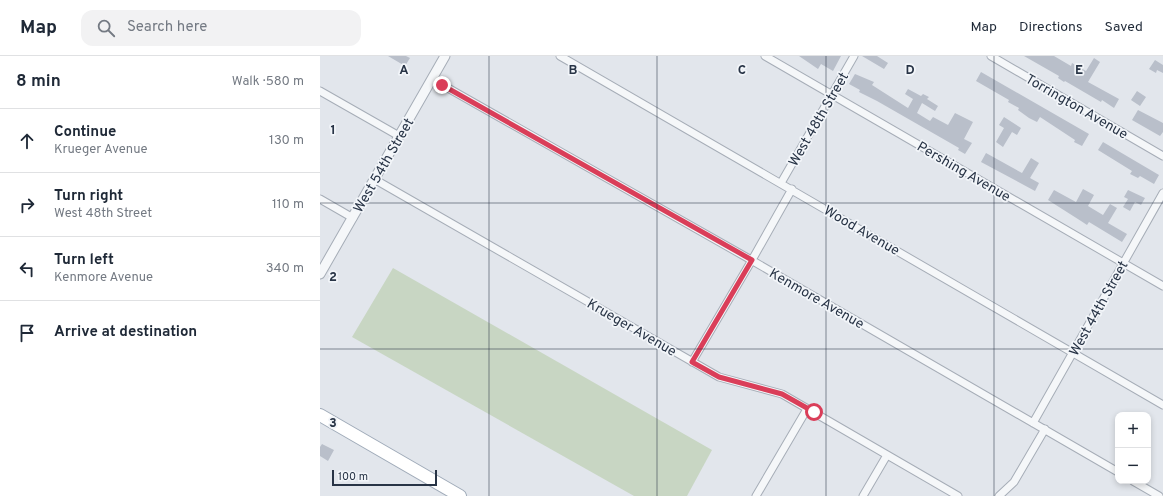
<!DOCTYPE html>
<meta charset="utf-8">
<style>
body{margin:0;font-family:Overpass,sans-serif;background:#f2f2f3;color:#1f2937}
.controls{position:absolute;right:12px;bottom:12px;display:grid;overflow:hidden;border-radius:8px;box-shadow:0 2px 6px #0003}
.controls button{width:36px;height:36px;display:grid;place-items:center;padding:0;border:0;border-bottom:1px solid #e0e1e3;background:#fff;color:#1f2937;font:20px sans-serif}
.scale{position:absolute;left:12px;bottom:10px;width:105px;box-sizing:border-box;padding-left:4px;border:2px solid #283446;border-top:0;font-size:11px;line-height:14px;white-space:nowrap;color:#283446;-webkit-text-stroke:3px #f2f5f9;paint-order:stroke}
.stop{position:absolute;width:12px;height:12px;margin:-9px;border:3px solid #da3e59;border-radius:50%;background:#fff}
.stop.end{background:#da3e59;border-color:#fff;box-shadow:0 1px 4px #0008}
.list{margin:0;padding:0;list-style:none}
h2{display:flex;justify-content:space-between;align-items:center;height:52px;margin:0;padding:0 16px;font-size:17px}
h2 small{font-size:13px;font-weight:400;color:#747a83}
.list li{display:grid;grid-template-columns:26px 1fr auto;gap:12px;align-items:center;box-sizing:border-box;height:64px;padding:0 16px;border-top:1px solid #e0e1e3}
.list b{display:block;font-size:15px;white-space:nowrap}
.list p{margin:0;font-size:13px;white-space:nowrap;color:#747a83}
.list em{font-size:13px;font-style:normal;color:#747a83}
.icon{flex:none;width:22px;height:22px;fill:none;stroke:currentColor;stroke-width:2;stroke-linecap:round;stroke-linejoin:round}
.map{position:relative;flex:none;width:843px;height:440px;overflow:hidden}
header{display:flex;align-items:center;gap:24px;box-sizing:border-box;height:56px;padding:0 20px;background:#fff;border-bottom:1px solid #e0e1e3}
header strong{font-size:19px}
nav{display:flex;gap:22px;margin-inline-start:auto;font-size:14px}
.search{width:280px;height:36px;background:#f2f2f3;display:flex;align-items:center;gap:10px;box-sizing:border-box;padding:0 14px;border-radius:12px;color:#747a83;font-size:15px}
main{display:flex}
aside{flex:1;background:#fff}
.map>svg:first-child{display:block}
</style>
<header>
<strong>Map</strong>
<div class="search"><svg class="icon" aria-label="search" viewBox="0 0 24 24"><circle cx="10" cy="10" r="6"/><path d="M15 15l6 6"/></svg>Search here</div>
<nav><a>Map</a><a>Directions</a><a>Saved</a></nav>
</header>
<main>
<aside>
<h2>8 min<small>Walk · 580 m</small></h2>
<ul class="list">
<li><svg class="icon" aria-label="ahead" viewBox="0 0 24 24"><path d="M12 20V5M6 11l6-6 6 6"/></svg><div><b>Continue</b><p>Krueger Avenue</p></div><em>130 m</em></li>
<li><svg class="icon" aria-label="right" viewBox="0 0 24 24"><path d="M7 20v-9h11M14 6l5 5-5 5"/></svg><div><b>Turn right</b><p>West 48th Street</p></div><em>110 m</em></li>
<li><svg class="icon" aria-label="left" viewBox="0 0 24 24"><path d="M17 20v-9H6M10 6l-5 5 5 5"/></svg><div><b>Turn left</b><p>Kenmore Avenue</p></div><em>340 m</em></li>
<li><svg class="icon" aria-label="arrive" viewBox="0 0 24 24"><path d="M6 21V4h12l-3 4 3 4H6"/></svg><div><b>Arrive at destination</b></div></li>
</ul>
</aside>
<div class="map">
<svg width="843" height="440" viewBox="0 0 843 440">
<rect width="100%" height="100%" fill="#e2e6ec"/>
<path fill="#c8d6c3" d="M73,212L392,394L367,440H314L32,281Z"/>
<path fill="#b9bfca" d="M68,0H86L90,2L85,10Z
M479,0H521L513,15L501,8L498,13Z
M542,0H557L568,7L564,13Z
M704,0H734L751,10L752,7L766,15L774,2L780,6L768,26L799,43L794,52L782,44L781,46L745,25L744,26L738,22L739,20Z
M835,4L843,9V17L837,14L836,17L829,13Z
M661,16L769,78L762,90L754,86L755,84L720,61L717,66L709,62L698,54L699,52L688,46L689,44L656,25Z
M535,18L554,26L552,29L588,52L593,43L585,38L588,33L601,40L603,38L609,41L607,43L618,50L615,55L602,47L597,57L610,65L613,61L628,69L635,57L653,66L644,83L652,87L645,98L638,94L639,92L557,45L539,36L540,34L529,28Z
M817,35L826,41L820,50L811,44Z
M818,54L843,67V76L840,80L812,64Z
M684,61L701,72L697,79L692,76L683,91L676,86L684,72L679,69Z
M783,86L839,119L834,128L820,120L818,122L810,118L812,115L778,94Z
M666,97L702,117L711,102L719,107L710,122L719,127L715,135L661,106Z
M763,133L774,139L768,150L783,159L790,148L797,152L788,167L807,178L802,186L769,166L767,169L761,165L728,144L734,134L756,146Z
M808,134L825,142L821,149L815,146L810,155L803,151L808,143L804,141Z
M2,388L14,394L8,405L0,400V391Z"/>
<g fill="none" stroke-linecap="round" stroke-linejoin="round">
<defs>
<path id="minor" d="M240,0L843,349
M445,0L843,230
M671,0L843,100
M112,23L426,201L798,416
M0,35L79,80
M54,123L399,321L462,338L638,440
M461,127L534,0
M0,143L33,162
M372,306L432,204L472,133
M713,367L843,137
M813,425L839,440
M436,440L487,353
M543,440L567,399
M679,440L694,426L725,373"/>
<path id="tertiary" d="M0,218L125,0"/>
<path id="primary" d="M0,359L140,440"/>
</defs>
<use href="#minor" stroke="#a6adb7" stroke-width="9"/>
<use href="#tertiary" stroke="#a6adb7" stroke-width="11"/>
<use href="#primary" stroke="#a0abb9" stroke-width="14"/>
<use href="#minor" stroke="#f5f7f9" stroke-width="7"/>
<use href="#tertiary" stroke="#f5f7f9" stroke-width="9"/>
<use href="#primary" stroke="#fff" stroke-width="12"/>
</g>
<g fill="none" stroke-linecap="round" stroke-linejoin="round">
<path stroke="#da3e59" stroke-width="5" d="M122,29L432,204L372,306L399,321L462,338L494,356"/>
</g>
<path fill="none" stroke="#283446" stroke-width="1" stroke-opacity="0.55" d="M169,0V440M337,0V440M506,0V440M674,0V440M0,147H843M0,293H843"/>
<g text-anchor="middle" stroke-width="3.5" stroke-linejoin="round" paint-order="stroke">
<g font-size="14" fill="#283446" stroke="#f2f5f9">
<text transform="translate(757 50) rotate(30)" y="5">Torrington Avenue</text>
<text transform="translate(498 63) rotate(-60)" y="5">West 48th Street</text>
<text transform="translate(63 109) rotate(-60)" y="5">West 54th Street</text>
<text transform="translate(644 115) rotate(30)" y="5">Pershing Avenue</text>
<text transform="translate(542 174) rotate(30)" y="5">Wood Avenue</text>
<text transform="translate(497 242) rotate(30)" y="5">Kenmore Avenue</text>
<text transform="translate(778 252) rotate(-61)" y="5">West 44th Street</text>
<text transform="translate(312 271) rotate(30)" y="5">Krueger Avenue</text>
</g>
</g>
<g font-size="13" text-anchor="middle" font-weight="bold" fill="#283446" stroke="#f2f5f9" stroke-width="3.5" stroke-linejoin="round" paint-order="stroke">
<text x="84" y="18">A</text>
<text x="253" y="18">B</text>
<text x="422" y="18">C</text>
<text x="590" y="18">D</text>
<text x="759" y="18">E</text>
<text x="13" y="78">1</text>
<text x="13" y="225">2</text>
<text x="13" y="371">3</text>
</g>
</svg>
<div class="controls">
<button>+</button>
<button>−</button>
</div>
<div class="scale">100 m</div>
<div class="stop" style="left:494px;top:356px"></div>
<div class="stop end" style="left:122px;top:29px"></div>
</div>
</main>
